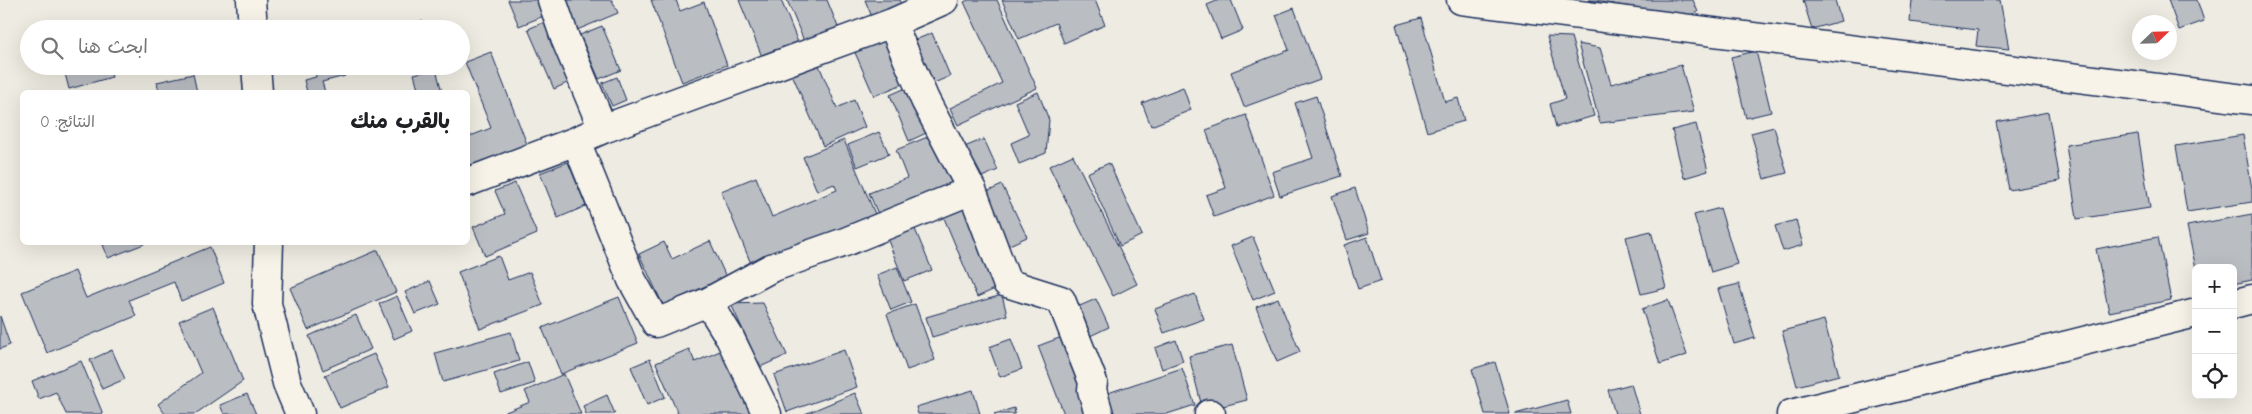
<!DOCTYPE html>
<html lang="ar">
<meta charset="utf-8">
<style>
body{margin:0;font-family:"Comic Neue","Playpen Sans Arabic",sans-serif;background:#f6f6f6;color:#202124;direction:rtl}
.controls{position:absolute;right:15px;bottom:15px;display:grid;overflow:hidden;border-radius:8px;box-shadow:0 5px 20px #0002}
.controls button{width:45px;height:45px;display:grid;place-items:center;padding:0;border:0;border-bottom:1px solid #e0e0e0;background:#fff;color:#202124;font:25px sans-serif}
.compass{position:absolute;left:2132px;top:15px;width:45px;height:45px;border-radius:50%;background:#fff;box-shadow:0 5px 20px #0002;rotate:67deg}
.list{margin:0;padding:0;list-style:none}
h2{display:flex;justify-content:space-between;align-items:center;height:65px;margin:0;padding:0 20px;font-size:21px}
h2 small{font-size:16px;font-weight:400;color:#757577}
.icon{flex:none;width:28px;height:28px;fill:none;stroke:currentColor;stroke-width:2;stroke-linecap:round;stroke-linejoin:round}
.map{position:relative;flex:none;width:2252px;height:414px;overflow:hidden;direction:ltr}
.search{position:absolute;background:#fff;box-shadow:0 5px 20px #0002;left:20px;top:20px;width:450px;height:55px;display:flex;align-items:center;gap:12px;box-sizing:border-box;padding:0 18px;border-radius:28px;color:#757577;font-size:19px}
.panel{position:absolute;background:#fff;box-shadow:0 5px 20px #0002;left:20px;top:90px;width:450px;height:155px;border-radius:8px;direction:rtl}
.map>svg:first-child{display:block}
</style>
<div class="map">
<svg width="2252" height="414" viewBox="0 0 2252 414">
<rect width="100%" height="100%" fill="#eeebe2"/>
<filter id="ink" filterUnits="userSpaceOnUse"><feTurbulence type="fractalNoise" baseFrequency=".02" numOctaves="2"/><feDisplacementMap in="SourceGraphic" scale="10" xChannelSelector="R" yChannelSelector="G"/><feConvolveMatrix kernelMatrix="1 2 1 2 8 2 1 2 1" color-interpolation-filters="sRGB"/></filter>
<g filter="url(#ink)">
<path fill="#babdc2" stroke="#1b2f5e" d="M508,0H545L551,13L519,26Z
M565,0H612L618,13L577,30Z
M651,0H676L680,11L704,2L727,65L682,82Z
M739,0H781L799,45L763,59Z
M787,0H827L838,27L804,41Z
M865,0H900L902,5L872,17Z
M968,0H997L1037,88L958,125L950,108L1002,83L964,2Z
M1002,0H1095L1105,25L1064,43L1056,23L1019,39Z
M1219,0H1231L1243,30L1221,39L1207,5Z
M1588,0H1693L1698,12L1672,22L1668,13Z
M1803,0H1835L1841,21L1812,29Z
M1912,0H2000L2009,49L1976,46L1978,30L1910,22Z
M2168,0H2197L2204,21L2179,30Z
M1294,8L1320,79L1244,107L1231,72L1289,50L1276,15Z
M1421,18L1445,102L1458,98L1464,121L1427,132L1396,25Z
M552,19L578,78L554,89L528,29Z
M422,21L424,29H400Z
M602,26L621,70L599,79L580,35Z
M892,31L912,80L874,96L853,48Z
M932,33L950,76L932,84L913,41Z
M1547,36L1571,37L1594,116L1556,127L1550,104L1565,99Z
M461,43L466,56L461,57Z
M1578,44L1600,48L1611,84L1681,65L1694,112L1600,123Z
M1756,51L1771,112L1746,118L1731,57Z
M491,52L527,144L468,167V137L491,128L465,62Z
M818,63L837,108L854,100L865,127L823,146L792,74Z
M63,66H109L112,77L69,89Z
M314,66H343L345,76L322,82L325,92H307L304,80L316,77Z
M436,69L442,92H419L414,74Z
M193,74L197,92H159L157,82Z
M617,77L626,100L612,106L602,83Z
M915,84L935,129L909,141L890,95Z
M1183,87L1191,110L1151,126L1142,103Z
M1038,92L1049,120L1046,153L1019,164L1011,143L1029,135L1015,102Z
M1316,96L1342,176L1280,196L1272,172L1313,158L1295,103Z
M2048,112L2060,181L2009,190L1996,122Z
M1246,115L1274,195L1214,217L1206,195L1226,188L1206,130Z
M1696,124L1708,171L1684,178L1672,130Z
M1774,127L1787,173L1764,179L1751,133Z
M879,132L889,154L857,167L848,145Z
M937,133L957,182L878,214L869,193L907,178L896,150Z
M2138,134L2150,208L2077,219L2066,145Z
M2243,135L2252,189V202L2187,212L2176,146Z
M984,139L998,170L975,180L962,148Z
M844,140L875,214L752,266L721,191L756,177L772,217L837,190L834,184L817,191L803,157Z
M1073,155L1137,284L1113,296L1049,166Z
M568,162L586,206L558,218L540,173Z
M1109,163L1142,235L1120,246L1087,173Z
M515,183L537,234L485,256L473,227L505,214L495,191Z
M1002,185L1027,237L1005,247L980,195Z
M1355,188L1369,233L1347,240L1332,196Z
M966,195L1004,285L977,297L939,206Z
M1720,208L1737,264L1711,272L1694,215Z
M2252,214V280L2233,284V268L2196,269L2187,226Z
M1796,220L1803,245L1783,251L1775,226Z
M912,222L932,270L904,281L885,233Z
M1651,231L1666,288L1641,294L1626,237Z
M1253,237L1275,291L1253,300L1231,246Z
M1367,237L1381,281L1358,289L1344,245Z
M2158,237L2171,300L2109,312L2096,249Z
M710,241L726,277L663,305L639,254L664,242L672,259Z
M102,242H143L144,244L108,258Z
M210,247L224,283L181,301L174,282L129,300L136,316L47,353L22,292L75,271L86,298Z
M378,250L396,292L308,330L290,288Z
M499,256L508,280L530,272L543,305L480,329L458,272Z
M897,267L911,302L891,310L877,275Z
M430,281L440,304L415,314L405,292Z
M1739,284L1755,338L1734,344L1718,289Z
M1195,294L1204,319L1164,333L1155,309Z
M1002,295L1007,315L932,337L926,317Z
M397,296L412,331L394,339L379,304Z
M619,297L638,343L561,374L542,328Z
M1278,298L1300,352L1277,362L1256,307Z
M1096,299L1109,327L1088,337L1075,308Z
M1668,300L1687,355L1660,364L1642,309Z
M763,303L787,355L760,367L731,304Z
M915,304L935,360L907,370L887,314Z
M213,307L243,381L195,414H165L158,404L201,373L179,321Z
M356,315L371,349L323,370L309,336Z
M0,316L10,345L0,349Z
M1824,320L1839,375L1797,386L1782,331Z
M511,332L519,361L443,382L435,353Z
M1067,335L1096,414H1064L1038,346Z
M1011,339L1022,369L1000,377L989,347Z
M1176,340L1183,361L1162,369L1155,348Z
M1232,345L1247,400L1203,411L1189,356Z
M729,347L757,414H678L656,363L689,349L695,362Z
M112,350L125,379L102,389L90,360Z
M844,350L857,387L787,412L774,375Z
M374,354L389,387L340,408L325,375Z
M650,359L665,397L647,405L631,367Z
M81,361L103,414H66L56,392L39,399L32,381Z
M528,362L535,383L501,394L494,374Z
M1495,362L1510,414H1485L1472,369Z
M1182,368L1195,405L1167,414H1112L1105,394Z
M564,374L581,414H501L530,402L525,391Z
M1631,384L1640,414H1615L1608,390Z
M973,390L980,414H918L916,407Z
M855,393L864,414H805Z
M247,394L256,414H224L220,405Z
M607,395L615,414H586L583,406Z
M1567,400L1571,414H1515Z
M1014,408L1015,414H994Z"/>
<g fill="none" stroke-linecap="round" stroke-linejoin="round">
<defs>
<path id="minor" d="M251,0L253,29
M552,0L565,38L603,129
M892,23L925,100L972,190L1007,283L1061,300L1093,382L1092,390L1099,414
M256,66L258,92
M576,141L632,280L656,323L708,302L729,336L767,414
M468,182L576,141L603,129L892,23L944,0
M269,242L267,304L287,383L300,414
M708,302L771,268L845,242L972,190
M2233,304L2252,299
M1209,414H1211
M1791,414L2196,313"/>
<path id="tertiary" d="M1461,0L2252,100"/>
</defs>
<use href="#minor" stroke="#1b2f5e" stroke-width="31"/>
<use href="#tertiary" stroke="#1b2f5e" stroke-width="31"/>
<use href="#minor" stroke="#f7f3e8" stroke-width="28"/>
<use href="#tertiary" stroke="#f7f3e8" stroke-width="28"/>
</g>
</g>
</svg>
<div class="controls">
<button>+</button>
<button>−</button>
<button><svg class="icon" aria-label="locate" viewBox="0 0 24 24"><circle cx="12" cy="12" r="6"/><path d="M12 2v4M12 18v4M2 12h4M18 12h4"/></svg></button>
</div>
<svg class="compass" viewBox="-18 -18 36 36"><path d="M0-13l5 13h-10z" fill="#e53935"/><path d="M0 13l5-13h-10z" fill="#757577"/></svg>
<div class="search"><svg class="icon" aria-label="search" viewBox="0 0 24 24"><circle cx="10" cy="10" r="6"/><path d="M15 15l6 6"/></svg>ابحث هنا</div>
<section class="panel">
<h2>بالقرب منك<small>النتائج: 0</small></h2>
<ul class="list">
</ul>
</section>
</div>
